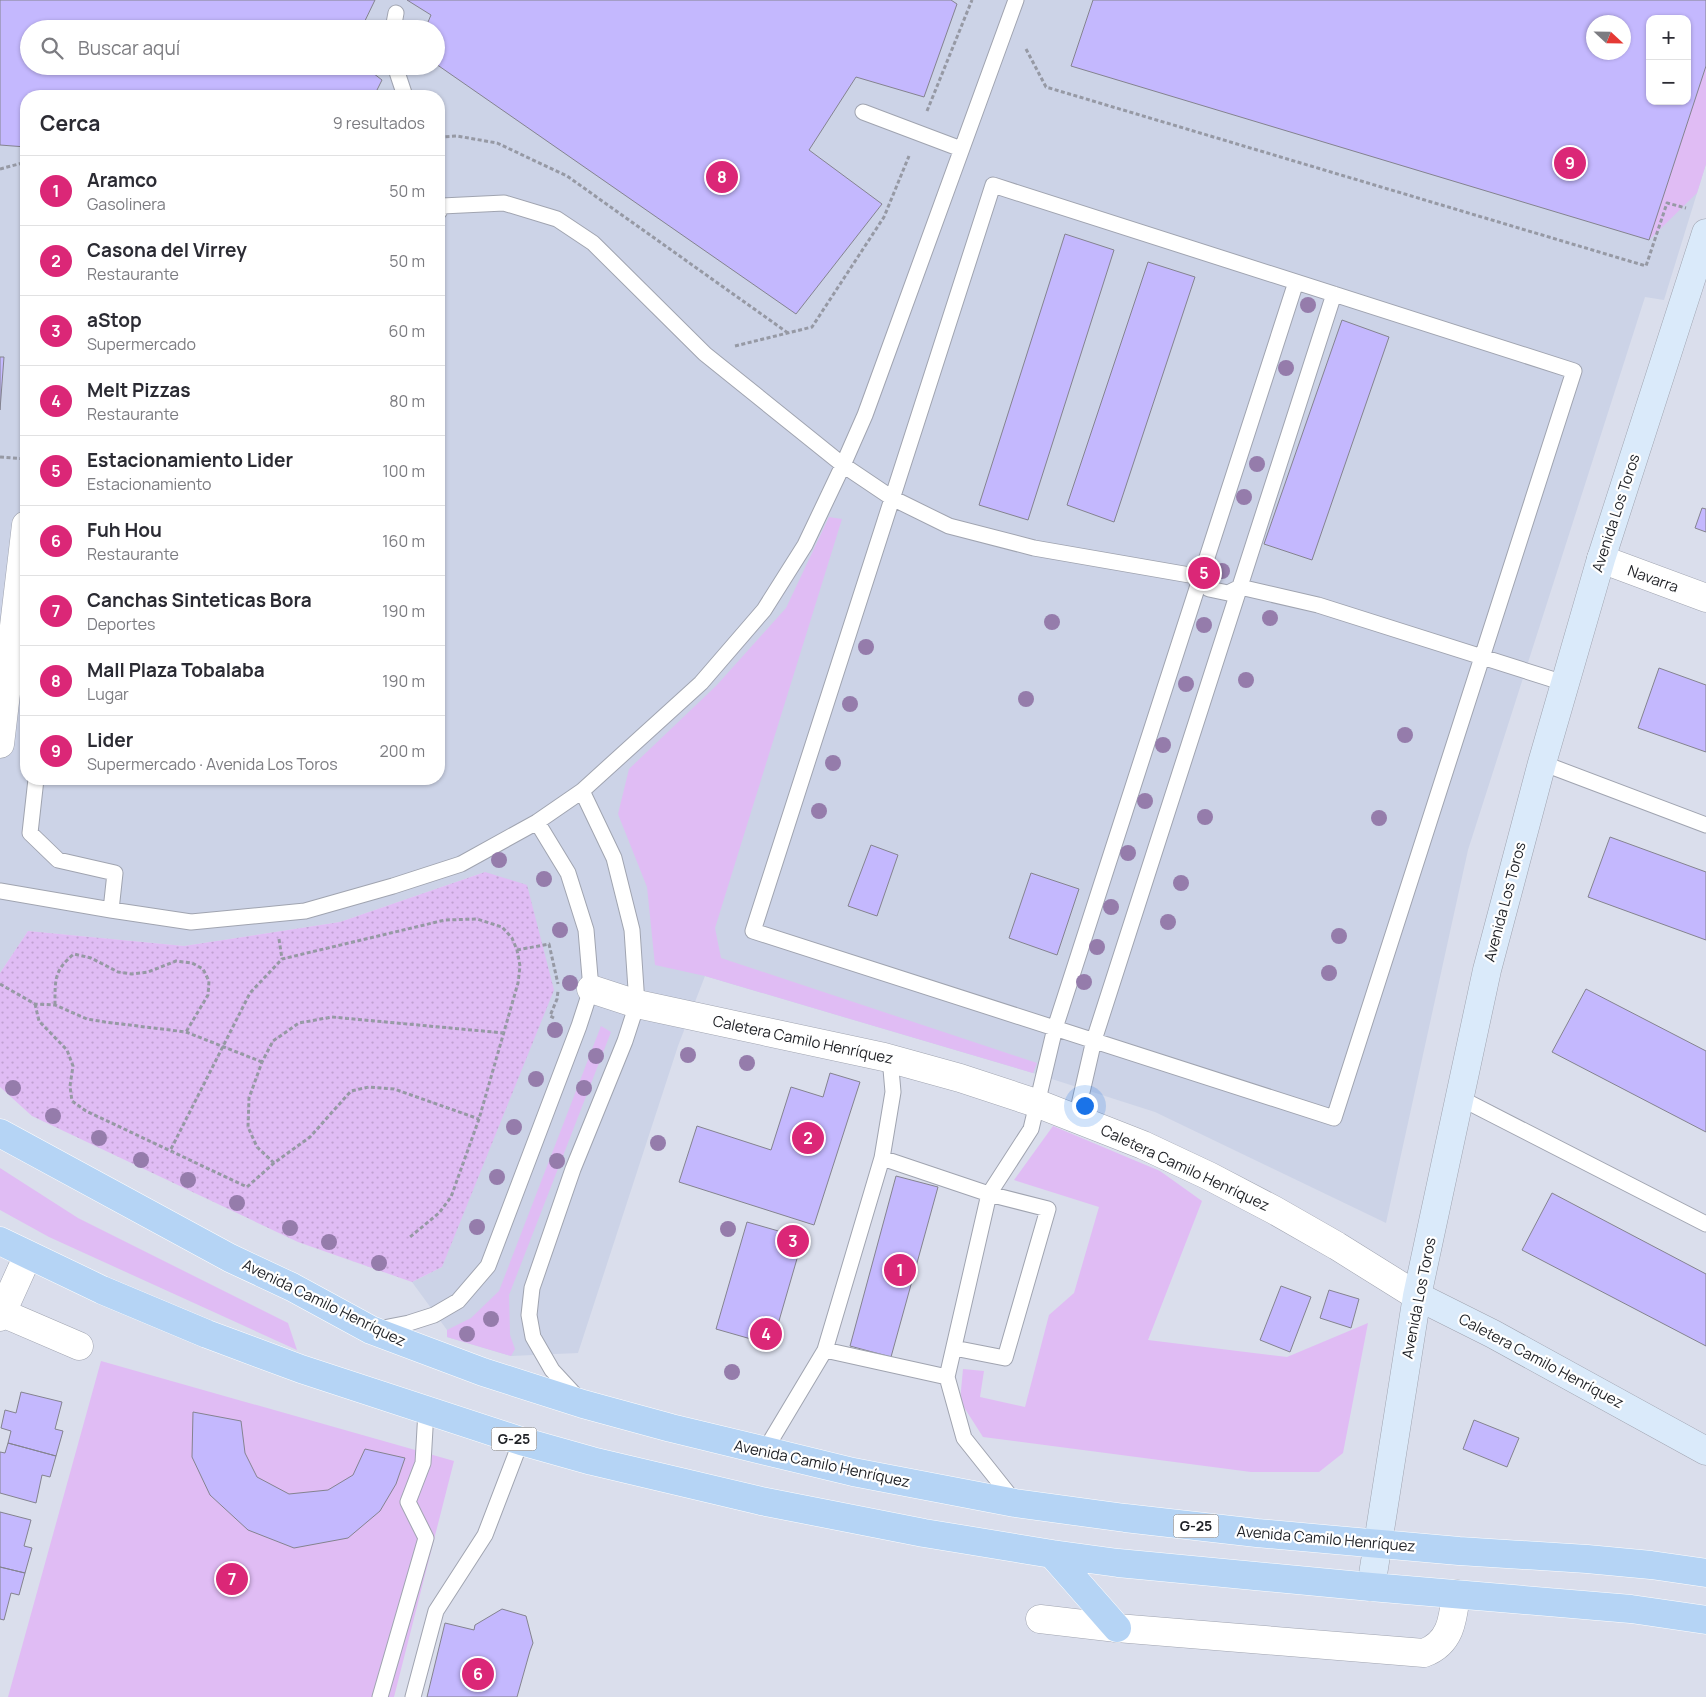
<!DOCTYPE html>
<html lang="es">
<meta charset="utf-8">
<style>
body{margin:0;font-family:Manrope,sans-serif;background:#f2f2f3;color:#2b2b33}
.controls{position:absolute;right:15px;top:15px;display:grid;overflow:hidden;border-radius:10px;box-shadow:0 1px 4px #0004}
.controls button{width:45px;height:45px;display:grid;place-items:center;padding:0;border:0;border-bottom:1px solid #e1e1e2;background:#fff;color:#2b2b33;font:25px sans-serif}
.compass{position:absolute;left:1586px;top:15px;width:45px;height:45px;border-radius:50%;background:#fff;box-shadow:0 1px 4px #0004;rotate:112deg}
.you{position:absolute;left:1084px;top:1105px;width:18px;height:18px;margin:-12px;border:4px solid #fff;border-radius:50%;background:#1a73e8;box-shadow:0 0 0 8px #1a73e833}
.badge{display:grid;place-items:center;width:32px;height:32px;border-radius:50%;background:#db2777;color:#fff;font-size:16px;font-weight:700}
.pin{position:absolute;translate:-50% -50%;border:2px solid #fff;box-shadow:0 1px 5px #0006}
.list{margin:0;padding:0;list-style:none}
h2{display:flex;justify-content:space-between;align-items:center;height:65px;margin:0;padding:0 20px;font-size:21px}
h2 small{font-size:16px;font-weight:400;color:#7c7c81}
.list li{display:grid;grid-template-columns:32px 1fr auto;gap:15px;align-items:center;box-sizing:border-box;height:70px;padding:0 20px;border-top:1px solid #e1e1e2}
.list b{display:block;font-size:19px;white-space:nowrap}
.list p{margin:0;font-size:16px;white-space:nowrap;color:#7c7c81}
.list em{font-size:16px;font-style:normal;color:#7c7c81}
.icon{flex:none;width:28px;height:28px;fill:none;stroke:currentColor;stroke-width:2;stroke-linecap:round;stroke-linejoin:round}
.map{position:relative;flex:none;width:1706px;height:1697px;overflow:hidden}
.search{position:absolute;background:#fff;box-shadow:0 1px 4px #0004;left:20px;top:20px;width:425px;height:55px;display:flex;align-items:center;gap:12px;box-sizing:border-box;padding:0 18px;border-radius:28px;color:#7c7c81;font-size:19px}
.panel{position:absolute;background:#fff;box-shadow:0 1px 4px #0004;left:20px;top:90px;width:425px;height:695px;border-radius:20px}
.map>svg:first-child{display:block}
</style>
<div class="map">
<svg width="1706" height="1697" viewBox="0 0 1706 1697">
<defs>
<pattern id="park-dots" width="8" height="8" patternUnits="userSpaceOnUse" patternTransform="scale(1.25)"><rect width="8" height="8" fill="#e0bcf4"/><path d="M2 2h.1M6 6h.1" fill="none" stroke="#c0a1d1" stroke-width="1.8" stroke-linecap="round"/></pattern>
</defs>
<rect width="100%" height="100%" fill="#dadeec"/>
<path fill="#ccd3e7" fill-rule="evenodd" d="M0,0H1706V164L1664,300L1645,297L1468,850L1386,1223L1155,1112L1033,1073L705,976L678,1046L578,1353L511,1356L447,1337V1330L412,1282L442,1267L485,872L340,922L184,946L28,931L0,973ZM1650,19H1687V101H1650ZM1594,22H1624V52H1594ZM29,29H436V66H29ZM26,96H439V779H26Z"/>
<path fill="#e0bcf4" d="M1706,66V164L1697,193L1649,240Z
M829,517L842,519L715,928L721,958L1037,1063L1033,1073L705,976L655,965L647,887L618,814L629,769L716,686L786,608Z
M601,1026L611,1032L509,1295L510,1335L515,1349L511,1356L447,1337V1330L471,1318L499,1291Z
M1053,1126L1160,1171L1202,1201L1148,1340L1287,1357L1368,1323L1343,1453L1319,1472H1251L983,1437L960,1401L963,1369L984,1371L980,1397L1025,1407L1049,1315L1074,1293L1099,1207L1014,1180Z
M0,1168L78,1218L288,1323L297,1350L49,1237L0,1210Z
M101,1361L454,1461L394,1697H8Z"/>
<path fill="url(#park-dots)" d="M485,872L527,885L554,990L442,1267L412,1282L298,1242L32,1116L0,1087V973L28,931L184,946L340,922Z"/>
<path fill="#c4b8fe" stroke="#84838f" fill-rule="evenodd" d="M0,0H375L361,29H29V66H364L382,80L374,96H26V147L0,145Z
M407,0H951L957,4L924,97L856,77L809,150L882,204L796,314L436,64V29H425L431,15Z
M1093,0H1706V66L1649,240L1071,66ZM1650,19H1687V101H1650ZM1594,22H1624V52H1594Z
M1065,234L1114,250L1028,520L979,505Z
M1148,262L1195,277L1114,522L1067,505Z
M1342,320L1389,337L1312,560L1264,544Z
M0,357H4L0,410Z
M1702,508L1706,509V532L1695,528Z
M1659,668L1706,685V752L1638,728Z
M1610,837L1706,872V940L1588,897Z
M871,845L898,855L877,916L848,906Z
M1031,873L1079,889L1057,955L1009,938Z
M1586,989L1706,1051V1132L1552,1052Z
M830,1073L860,1082L814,1225L679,1182L697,1126L771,1150L791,1087L823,1097Z
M896,1176L938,1187L891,1357L850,1346Z
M1552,1193L1706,1274V1346L1522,1250Z
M747,1222L803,1238L772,1345L716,1329Z
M1281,1286L1311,1297L1290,1352L1260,1340Z
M1329,1290L1359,1299L1351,1328L1320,1318Z
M21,1392L62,1402L55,1429L63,1431L56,1456L8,1443L11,1431L1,1428L5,1410L16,1413Z
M193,1412L241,1421L245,1453L257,1477L289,1494L328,1490L353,1475L365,1449L405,1458L396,1484L380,1511L348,1538L294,1548L248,1530L210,1495L192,1457Z
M1474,1420L1519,1438L1507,1467L1463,1449Z
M8,1443L56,1456L50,1477L42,1475L36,1503L0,1493V1452L5,1453Z
M0,1512L31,1520L24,1546L32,1548L25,1573L0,1567Z
M0,1567L25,1573L19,1595L11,1593L4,1620L0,1619Z
M502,1609L526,1616L533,1643L530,1651L517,1697H427L445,1623L474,1630L475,1625Z"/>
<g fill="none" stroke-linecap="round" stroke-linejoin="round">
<defs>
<path id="lane" d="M393,29L396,13
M395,66L405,96
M863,112L961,149
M993,185L1574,371L1334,1118L753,931Z
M439,212L442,206L504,203L557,219L593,243L705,354L843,465L892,498L949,526L1034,548L1201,577L1209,589L1228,593L1240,587L1318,605L1564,683
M1542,763L1706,825
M36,779L30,833L58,860L115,873L111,910
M0,891L111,910L191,922L305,911L393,886L461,864L537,822L582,791L701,683L764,610L805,545L843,465L865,415L1016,0
M1460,1098L1706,1224
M1076,1118L1094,1040L1334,294
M882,1158L989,1194L1048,1209L1005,1358L954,1348
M378,1329L409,1323L434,1315L458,1301L488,1266L579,1026L591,989L586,930L568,873L537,822
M825,1350L947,1377
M577,1397L552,1370L533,1337L529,1315L532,1288L573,1169L625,1041L637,1004L632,930L614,858L582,791
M764,1452L825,1350L882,1158L893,1092L891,1069L884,1057
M1015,1502L964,1438L947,1377L989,1194L1031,1129L1055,1028L1296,282
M380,1697L426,1538L408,1502L423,1463L426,1411
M413,1697L436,1611L485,1535L521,1441"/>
<path id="street" d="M1601,559L1706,598
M0,744L26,525
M591,989L637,1004L884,1057L960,1078L1036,1103L1143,1145L1209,1176L1274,1210L1337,1246L1417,1296
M0,1312L79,1346
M0,1317L28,1255
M1040,1619L1117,1628L1424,1653C1451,1643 1453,1619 1456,1594"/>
<path id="secondary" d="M1417,1296L1493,1334L1706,1451
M1371,1587L1417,1296L1487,970L1542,763L1601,559L1706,233"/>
<path id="primary" d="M0,1133L230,1258L292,1287L371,1330L483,1372L583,1404L671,1428L853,1472L1015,1503L1125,1518L1257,1533L1459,1551L1587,1559L1651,1565L1706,1573
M0,1241L102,1290L207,1334L301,1369L521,1441L592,1461L761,1501L924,1533L1052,1554L1118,1563L1371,1587L1631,1609L1706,1620
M1052,1554L1117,1628"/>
</defs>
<use href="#lane" stroke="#a0a4b0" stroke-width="17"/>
<use href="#street" stroke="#a0a4b0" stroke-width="29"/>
<use href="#secondary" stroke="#a0a4b0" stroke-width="29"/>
<use href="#primary" stroke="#fff" stroke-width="29"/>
<path stroke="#9699a4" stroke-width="3" stroke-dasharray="4 2.5" stroke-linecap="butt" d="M1026,49L1046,87L1646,266L1667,203L1686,208
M927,111L972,0
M439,137L457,136L497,143L567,176L788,333
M0,169L26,162
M735,346L812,327L884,217L909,156
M0,457L26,459
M279,939L282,959
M517,950L549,944L558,984
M0,984L35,1004L55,1005L87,1019L105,1022L186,1032L262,1062
M35,1004L39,1021L67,1050L73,1066L70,1086L72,1101L86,1111L247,1187L274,1163L310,1137L351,1091L369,1087L394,1089L479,1119
M55,1005C55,980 54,970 74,954L91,958L118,972L132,974L148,972L176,961L192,963L203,969L209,981L208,995L186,1032
M554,1018L550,1016L557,999L558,991
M171,1149L250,993L282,959L445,920L477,919L502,927L512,938L517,950L520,966L518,983L479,1119L451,1197L439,1213L410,1237
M274,1163L257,1147L248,1127L249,1098L262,1062L273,1041L299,1023L332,1017L504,1033"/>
<use href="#lane" stroke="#fff" stroke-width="15"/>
<use href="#street" stroke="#fff" stroke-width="28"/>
<use href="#secondary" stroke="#daeafa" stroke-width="28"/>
<use href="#primary" stroke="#b5d4f5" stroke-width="28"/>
</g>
<g fill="#957cab">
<circle cx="1308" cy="305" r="8"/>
<circle cx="1286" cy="368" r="8"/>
<circle cx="1257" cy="464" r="8"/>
<circle cx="1244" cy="497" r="8"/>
<circle cx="1222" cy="571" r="8"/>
<circle cx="1270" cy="618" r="8"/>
<circle cx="1052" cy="622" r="8"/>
<circle cx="1204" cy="625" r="8"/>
<circle cx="866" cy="647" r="8"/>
<circle cx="1246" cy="680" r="8"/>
<circle cx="1186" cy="684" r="8"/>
<circle cx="1026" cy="699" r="8"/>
<circle cx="850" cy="704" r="8"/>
<circle cx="1405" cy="735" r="8"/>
<circle cx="1163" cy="745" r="8"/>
<circle cx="833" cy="763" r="8"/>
<circle cx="1145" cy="801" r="8"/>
<circle cx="819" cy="811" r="8"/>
<circle cx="1205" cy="817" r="8"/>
<circle cx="1379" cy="818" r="8"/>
<circle cx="1128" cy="853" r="8"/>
<circle cx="499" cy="860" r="8"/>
<circle cx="544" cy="879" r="8"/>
<circle cx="1181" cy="883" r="8"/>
<circle cx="1111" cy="907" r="8"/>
<circle cx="1168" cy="922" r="8"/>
<circle cx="560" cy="930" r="8"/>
<circle cx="1339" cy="936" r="8"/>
<circle cx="1097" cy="947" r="8"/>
<circle cx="1329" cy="973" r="8"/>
<circle cx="1084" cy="982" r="8"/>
<circle cx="570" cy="983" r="8"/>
<circle cx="555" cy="1030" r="8"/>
<circle cx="688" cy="1055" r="8"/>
<circle cx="596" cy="1056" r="8"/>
<circle cx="747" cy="1063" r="8"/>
<circle cx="536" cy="1079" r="8"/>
<circle cx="13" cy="1088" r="8"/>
<circle cx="584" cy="1088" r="8"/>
<circle cx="53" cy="1116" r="8"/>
<circle cx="514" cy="1127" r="8"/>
<circle cx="99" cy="1138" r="8"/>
<circle cx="658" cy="1143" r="8"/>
<circle cx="141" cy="1160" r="8"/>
<circle cx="557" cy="1161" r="8"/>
<circle cx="497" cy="1177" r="8"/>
<circle cx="188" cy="1180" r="8"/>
<circle cx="237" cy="1203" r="8"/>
<circle cx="477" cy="1227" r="8"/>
<circle cx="290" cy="1228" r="8"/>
<circle cx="728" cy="1229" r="8"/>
<circle cx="329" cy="1242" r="8"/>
<circle cx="379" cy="1263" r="8"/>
<circle cx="491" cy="1319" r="8"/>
<circle cx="467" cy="1334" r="8"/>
<circle cx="732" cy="1372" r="8"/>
</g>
<g text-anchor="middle" stroke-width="4.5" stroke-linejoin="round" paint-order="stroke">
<g fill="#fff" stroke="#626366" stroke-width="1">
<rect x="491.5" y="1427.5" width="45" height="23" rx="4"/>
<rect x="1173.5" y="1514.5" width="45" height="23" rx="4"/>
</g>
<g font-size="14" font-weight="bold" fill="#1e2025">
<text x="514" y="1444">G-25</text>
<text x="1196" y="1531">G-25</text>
</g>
<g font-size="15" fill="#1e2025" stroke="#fff">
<text transform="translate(1616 513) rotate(-72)" y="5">Avenida Los Toros</text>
<text transform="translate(1653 579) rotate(20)" y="5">Navarra</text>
<text transform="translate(1505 902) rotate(-75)" y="5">Avenida Los Toros</text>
<text transform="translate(803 1040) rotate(12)" y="5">Caletera Camilo Henríquez</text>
<text transform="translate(1185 1168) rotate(25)" y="5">Caletera Camilo Henríquez</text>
<text transform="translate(1419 1298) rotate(-79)" y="5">Avenida Los Toros</text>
<text transform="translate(324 1303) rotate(26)" y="5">Avenida Camilo Henríquez</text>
<text transform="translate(1541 1361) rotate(28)" y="5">Caletera Camilo Henríquez</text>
<text transform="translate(822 1464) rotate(12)" y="5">Avenida Camilo Henríquez</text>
<text transform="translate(1326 1539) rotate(5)" y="5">Avenida Camilo Henríquez</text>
</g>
</g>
</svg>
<div class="controls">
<button>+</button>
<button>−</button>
</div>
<svg class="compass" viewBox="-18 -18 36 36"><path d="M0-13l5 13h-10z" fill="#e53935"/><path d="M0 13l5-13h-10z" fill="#7c7c81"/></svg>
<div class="you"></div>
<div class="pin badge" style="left:900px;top:1270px">1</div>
<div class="pin badge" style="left:808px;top:1138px">2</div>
<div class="pin badge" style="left:793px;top:1241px">3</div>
<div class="pin badge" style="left:766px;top:1334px">4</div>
<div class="pin badge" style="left:1204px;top:573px">5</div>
<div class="pin badge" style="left:478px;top:1674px">6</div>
<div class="pin badge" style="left:232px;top:1579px">7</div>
<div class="pin badge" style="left:722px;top:177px">8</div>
<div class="pin badge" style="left:1570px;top:163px">9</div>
<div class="search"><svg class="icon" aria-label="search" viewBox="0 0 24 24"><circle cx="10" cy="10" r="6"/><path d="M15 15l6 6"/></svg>Buscar aquí</div>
<section class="panel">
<h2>Cerca<small>9 resultados</small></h2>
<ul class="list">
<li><span class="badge">1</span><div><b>Aramco</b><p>Gasolinera</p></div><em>50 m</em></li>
<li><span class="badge">2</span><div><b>Casona del Virrey</b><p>Restaurante</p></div><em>50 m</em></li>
<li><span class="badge">3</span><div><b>aStop</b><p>Supermercado</p></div><em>60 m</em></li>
<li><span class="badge">4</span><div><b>Melt Pizzas</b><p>Restaurante</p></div><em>80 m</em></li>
<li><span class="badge">5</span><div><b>Estacionamiento Lider</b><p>Estacionamiento</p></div><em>100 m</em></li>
<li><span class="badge">6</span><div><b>Fuh Hou</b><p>Restaurante</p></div><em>160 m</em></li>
<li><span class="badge">7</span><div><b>Canchas Sinteticas Bora</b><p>Deportes</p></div><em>190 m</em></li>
<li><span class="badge">8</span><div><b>Mall Plaza Tobalaba</b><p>Lugar</p></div><em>190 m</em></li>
<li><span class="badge">9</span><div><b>Lider</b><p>Supermercado · Avenida Los Toros</p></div><em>200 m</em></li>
</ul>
</section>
</div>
